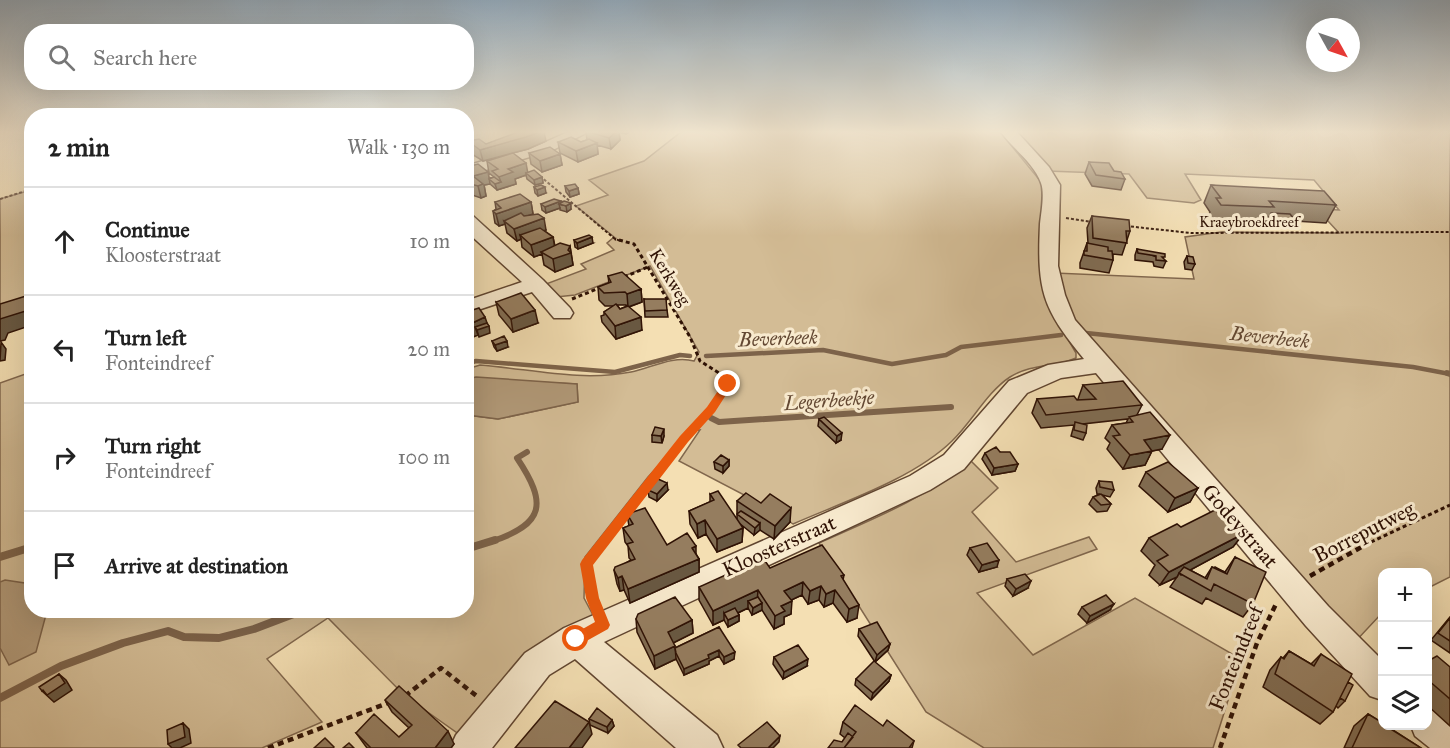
<!DOCTYPE html>
<meta charset="utf-8">
<style>
body{margin:0;font-family:"IM FELL Great Primer",serif;background:#f6f6f6;color:#222}
.controls{position:absolute;right:18px;bottom:18px;display:grid;overflow:hidden;border-radius:12px;box-shadow:0 6px 24px #0002}
.controls button{width:54px;height:54px;display:grid;place-items:center;padding:0;border:0;border-bottom:2px solid #e0e0e0;background:#fff;color:#222;font:30px sans-serif}
.compass{position:absolute;left:1306px;top:18px;width:54px;height:54px;border-radius:50%;background:#fff;box-shadow:0 6px 24px #0002;rotate:130deg}
.stop{position:absolute;width:18px;height:18px;margin:-14px;border:4px solid #ea580c;border-radius:50%;background:#fff}
.stop.end{background:#ea580c;border-color:#fff;box-shadow:0 2px 6px #0008}
.list{margin:0;padding:0;list-style:none}
h2{display:flex;justify-content:space-between;align-items:center;height:78px;margin:0;padding:0 24px;font-size:26px}
h2 small{font-size:20px;font-weight:400;color:#767676}
.list li{display:grid;grid-template-columns:39px 1fr auto;gap:18px;align-items:center;box-sizing:border-box;height:108px;padding:0 24px;border-top:2px solid #e0e0e0}
.list b{display:block;font-size:22px;white-space:nowrap}
.list p{margin:0;font-size:20px;white-space:nowrap;color:#767676}
.list em{font-size:20px;font-style:normal;color:#767676}
.icon{flex:none;width:33px;height:33px;fill:none;stroke:currentColor;stroke-width:2;stroke-linecap:round;stroke-linejoin:round}
.map{position:relative;flex:none;width:1450px;height:748px;overflow:hidden}
.search{position:absolute;background:#fff;box-shadow:0 6px 24px #0002;left:24px;top:24px;width:450px;height:66px;display:flex;align-items:center;gap:15px;box-sizing:border-box;padding:0 21px;border-radius:24px;color:#767676;font-size:22px}
.panel{position:absolute;background:#fff;box-shadow:0 6px 24px #0002;left:24px;top:108px;width:450px;height:510px;border-radius:24px}
.map>svg:first-child{display:block}
</style>
<div class="map">
<svg width="1450" height="748" viewBox="0 0 1450 748">
<rect width="100%" height="100%" fill="#f4dfb3"/>
<filter id="stains"><feTurbulence type="fractalNoise" baseFrequency=".00333" numOctaves="4"/><feColorMatrix values="0 0 0 0 .2 0 0 0 0 .09 0 0 0 0 .02 0 0 0 .5 -.17"/></filter>
<radialGradient id="worn" r=".72"><stop offset=".6" stop-color="#630" stop-opacity="0"/><stop offset="1" stop-color="#630" stop-opacity=".3"/></radialGradient>
<path fill="#d3bc95" stroke="#81674d" stroke-width="1.5" d="M681,132H1000L1042,183L1044,193L1040,225V255L1051,310L1076,353V358C1058,367 1032,363 1010,377C987,392 972,422 952,441C913,479 843,502 793,524L769,508L679,461L700,430L690,431L648,477L585,557L584,598L594,617L463,737L405,696L328,618L267,659L322,722L262,748H0V383L31,372L32,610H466L467,415L498,419L578,402L577,384L467,379V369L480,365C531,369 580,382 631,372C651,368 673,355 694,361L699,352L650,266L575,295L556,297L546,284L586,269L581,264L614,250L607,243L614,237L576,206L608,195L589,180L644,161Z
M1014,132H1450V577L1428,588V572H1382V613L1354,643L1072,324L1055,273L1194,279L1185,237L1221,232L1339,233L1317,209L1339,210L1314,180L1185,174L1201,200L1194,203L1147,198L1129,174L1047,171Z
M31,190V300L0,309V199Z
M971,461L998,488L972,512L1016,562L1089,537L1097,549L977,593L1033,655L1135,598L1241,659L1213,748H984L926,712L819,543C873,519 924,499 971,461Z"/>
<path fill="#b19978" stroke="#7d634a" stroke-width="1.5" d="M476,377L577,384L578,402L498,419L467,415V379Z
M5,580L31,584L32,610L47,611L36,652L9,665L0,648V582Z"/>
<g fill="none" stroke-linecap="round" stroke-linejoin="round">
<path stroke="#7d634a" stroke-width="4.5" d="M1086,333L1413,367L1450,374
M706,356L823,350L892,364L946,355L961,347L1061,335
M466,364L476,361L615,372L680,355L690,356"/>
<path stroke="#7d634a" stroke-width="6" d="M1447,373L1450,374
M711,418L719,422L951,407
M490,542C546,524 547,503 517,458L527,452"/>
<path stroke="#7d634a" stroke-width="8" d="M466,549L495,540
M0,557L32,547
M0,698L61,666L123,643L168,631L184,637L219,638L254,629L304,610"/>
<defs>
<path id="minor" d="M568,132H588L553,150L466,176V166L541,144Z
M1001,132H1017L1049,167L1060,185L1058,266L1065,295L1075,320L1328,606L1382,660V700L1370,696L1306,626L1096,373L1061,378L1027,393L964,469L930,490L604,642L717,735L723,748H676L575,659L549,675L492,748H450L456,735L525,653L564,628L910,476L944,455L1009,381L1048,365L1084,359C1042,308 1037,291 1040,224C1041,213 1045,194 1041,183C1034,163 1013,149 1001,132Z
M466,215L473,216L543,280L570,308L573,313L570,318H554L532,292L466,314V301L522,282L466,231Z
M1428,705L1450,718V748H1430L1415,736L1411,726H1428Z"/>
</defs>
<use href="#minor" stroke="#604530" stroke-width="3"/>
<path stroke="#2f1205" stroke-width="2" stroke-dasharray="3 2" stroke-linecap="butt" d="M540,176L615,239L621,241
M0,199L32,189
M1066,218L1092,222
M1126,226L1191,233L1450,232"/>
<path stroke="#2f1205" stroke-width="3" stroke-dasharray="4 3" stroke-linecap="butt" d="M624,277L648,267
M572,299L602,287
M604,542L711,409L728,384L727,378L700,361L690,337L634,244L615,239
M1371,542L1450,505"/>
<path stroke="#2f1205" stroke-width="4.5" stroke-dasharray="6 4.5" stroke-linecap="butt" d="M1310,576L1374,540
M596,606L586,564L605,540
M405,696L441,668L478,697
M268,748L388,703
M1220,748L1257,643L1277,602"/>
<use href="#minor" fill="#f8eace" fill-rule="evenodd"/>
</g>
<path fill="#806c52" stroke="#2f1205" stroke-width="1.5" fill-rule="evenodd" d="M586,132H629L626,134L619,132L620,140L611,149L597,145L598,154L578,162L560,153L558,142H581L587,140Z
M468,141L486,144L546,141L528,149L483,161L470,153Z
M529,153L560,154L562,165L542,172L531,164Z
M487,161L542,177L543,183L535,185L527,179L526,175L515,179L516,184L497,190L490,184L484,185L486,196L481,198L466,193V167L488,172L489,178L494,177L489,173Z
M1089,162L1125,179L1121,190L1092,186L1085,174Z
M1211,185L1336,205L1326,223L1295,221L1292,226L1212,223L1208,216L1210,212L1204,203Z
M565,186L578,188L579,194L570,197L566,192Z
M534,187L546,193L538,196L535,193Z
M495,202H531L533,214L530,215L546,230L545,231L553,237L555,246H570L573,265L555,272L544,265L542,254L534,257L522,247L521,239L517,241L507,233L505,224L499,226L495,223L493,211L496,209Z
M561,203L571,209L567,212L560,210V208L546,213L542,210L541,204Z
M1092,216L1130,231L1122,255L1113,254V260L1109,273L1080,268V263L1087,243H1088L1087,228Z
M574,240L593,243L578,249L575,247Z
M1137,249L1164,260L1166,261L1163,268L1154,266L1153,262L1135,260V255Z
M1187,256L1195,264L1192,270L1185,269L1184,262Z
M608,276L641,289L642,302L629,307L642,330L616,339L602,322L601,316L604,315V312L614,306H605L599,300L598,287L609,283ZM617,305H626L627,306L620,309Z
M644,299L667,310L668,317H645Z
M496,302L538,323L513,332L499,315Z
M492,341L508,347L497,351L494,347Z
M1083,385L1142,405L1137,415L1162,449L1152,451L1145,465L1123,469L1107,449L1110,443L1105,438L1112,425L1126,423L1128,419L1083,424L1086,433L1083,440L1071,436L1074,425L1041,428L1032,413L1037,399L1079,400L1078,399Z
M819,419L841,440L836,443L818,426Z
M652,435L664,436L662,443L652,442Z
M1000,452L1018,464L1015,471L992,475L982,459L985,453Z
M729,460V466L723,473L715,469L714,462Z
M1146,472L1198,488L1190,502L1168,512L1139,486Z
M1099,481L1114,490L1110,497L1102,495L1111,504L1107,511L1097,512L1089,504L1093,497L1100,494H1097L1096,488Z
M648,490H668L657,501L649,497Z
M710,494L737,520V501L790,522L774,539L760,530L754,535L739,523L743,528L742,542L717,552L706,534L698,538L690,524L689,511L710,502Z
M627,514L667,545L696,554L699,559V572L630,603L624,590L620,591L617,584L614,570L631,560L629,558L628,546L625,542L623,528L629,526Z
M1181,527L1243,534L1233,547L1190,570L1205,578L1212,567L1225,572L1235,557L1253,604L1243,617L1206,598L1202,604L1170,587L1177,577L1160,585L1149,575L1155,565L1141,551L1149,538Z
M970,548L997,567L979,572L967,555Z
M770,568L844,575L843,580L857,618L847,622L833,603L824,607L819,600L808,604L802,595L791,600V614L784,617V624L774,629L762,610L752,615L748,608L738,613L739,615V621L728,627L724,620L713,625L699,600V587Z
M1007,579L1028,588L1013,596L1005,586Z
M1082,607L1110,610L1087,623L1078,614Z
M1450,617V653L1431,640Z
M636,619L692,620L693,633L673,643L675,648L719,627L734,659L724,664L719,656L709,661V664L684,675L676,659L655,669L637,632Z
M859,629L890,644L888,650L875,662L858,636Z
M1289,651L1311,664L1321,654L1348,682L1345,701L1338,708L1336,706L1333,712L1320,724L1263,687L1270,670L1281,657L1283,658Z
M774,657L807,666L783,679L773,664Z
M1428,661L1450,667V726L1428,706Z
M891,675L889,681L871,700L855,685L856,679Z
M385,700L454,744L451,748H367L356,733L399,737L409,728L392,712Z
M1368,714L1421,748H1344L1354,726Z
M589,719L612,720L614,726L608,733L590,725Z
M843,722L883,726L914,741L912,748H828L842,742L845,738L840,734Z"/>
<path fill="#685842" stroke="#2f1205" stroke-width="1.5" d="M539,132H544L546,141L528,149L483,161L480,150Z
M616,132H619L620,140L611,149L609,138Z
M597,143L598,154L578,162L576,151Z
M466,153L469,164L466,165Z
M560,154L562,165L542,172L540,161Z
M526,163L528,174L526,173V175L515,179L516,184L497,190L495,184L501,182L499,177L508,169Z
M488,172L490,184L484,185L486,196L481,198L478,186L473,176Z
M542,177L543,183L535,185L534,180Z
M545,187L546,193L538,196L537,190Z
M578,188L579,194L570,197L569,191Z
M561,201L562,205L559,204L560,208L546,213L545,207Z
M531,202L533,214L507,223L504,221L505,224L499,226L496,214Z
M571,203V209L567,212L566,206Z
M544,218L546,230L524,238L520,235L521,239L517,241L514,229Z
M553,237L555,249L541,252L542,254L534,257L531,245Z
M592,237L593,243L578,249L577,243Z
M570,246L573,265L555,272L553,259L568,250Z
M641,289L642,302L628,307L627,294Z
M26,296L32,304V325L8,333L5,340L0,341V319Z
M535,310L538,323L513,332L511,319Z
M485,317L488,326H489L490,333L479,337L477,330L475,327L478,335L466,340V326Z
M641,317L642,330L616,339L615,326Z
M507,341L508,347L497,351L495,345Z
M1,342L6,349L5,360L0,361Z
M664,429V436L662,443L661,436Z
M842,433L841,440L836,443L837,436Z
M1170,435L1162,449L1137,454L1144,440Z
M1152,451L1145,465L1123,469L1130,455Z
M729,460V466L723,473V466Z
M1018,464L1015,471L992,475L994,468Z
M667,483L668,490L657,501V494Z
M1198,488L1190,502L1168,512L1175,498Z
M791,508L790,522L774,539L775,526Z
M705,520L706,534L698,538L697,524Z
M760,523V530L754,535L755,528Z
M743,528L742,542L717,552V539Z
M1243,534L1233,547L1181,575L1179,573L1177,577L1160,585L1169,572Z
M696,546V559L692,548Z
M699,559V572L630,603L628,589Z
M999,560L997,567L979,572L982,565Z
M622,576L624,590L620,591L618,578Z
M1031,581L1028,588L1013,596L1016,589Z
M803,582L802,595L783,604L784,591Z
M821,586L819,600L808,604L810,591Z
M758,590L757,603L748,601V608L727,618L724,613V620L713,625V611Z
M835,590L833,603L824,607L826,594Z
M792,601L791,614L784,617V624L774,629L775,616L781,606Z
M762,603V610L752,615L753,608Z
M1114,604L1110,610L1087,623L1090,616Z
M859,605L857,618L847,622L849,609Z
M739,615V621L728,627V620Z
M692,620L693,633L669,645L668,632Z
M890,644L888,650L875,662L877,655Z
M675,646L676,659L655,669L654,656Z
M719,650V656L709,661V664L684,675V669L708,655Z
M735,652L734,659L724,664V657Z
M808,659L807,666L783,679L784,672Z
M59,674L66,680L72,690L54,702L42,691Z
M891,675L889,681L871,700L873,693Z
M612,720L614,726L608,733L607,727Z
M589,722L592,734L582,748H569Z
M183,723L189,729L191,743L180,748H172L168,744Z
M448,731L454,744L451,748H435Z
M780,736L779,742L773,748H768Z"/>
<path fill="#957d5f" stroke="#2f1205" stroke-width="1.5" d="M518,132H539L526,137L480,150L468,141L479,139L486,144Z
M589,132H616L609,138Z
M571,137L581,142L589,139L597,143L576,151L558,142Z
M550,147L560,154L540,161L529,153Z
M513,153L526,163L508,169L513,172L499,177L492,171L498,169L487,161Z
M1089,162L1109,163L1114,171L1121,172L1125,179L1096,175Z
M478,164L488,172L473,176L483,184L478,186L466,183V167Z
M534,170L542,177L534,180L526,173Z
M494,177L501,182L495,184L489,179Z
M575,184L578,188L569,191L565,186Z
M541,185L545,187L537,190L534,187Z
M1211,185L1324,191L1336,205L1269,201L1274,207L1221,205L1216,198H1221Z
M520,194L531,202L496,214L493,211L501,208L495,202Z
M554,199L561,201L545,207L541,204Z
M564,201L571,203L566,206L559,204Z
M521,213L524,216L538,214L544,218L514,229L504,221Z
M1271,213L1290,214L1295,220L1268,219Z
M1092,216L1129,220L1130,231H1126L1127,243L1093,238Z
M540,228L553,237L531,245L520,235Z
M589,235L592,237L577,243L574,240Z
M560,243L570,246L568,250L571,253L553,259L541,252Z
M1087,243L1108,247V251H1112L1113,260L1084,255V251H1087Z
M1137,249L1165,254V257H1162L1166,261L1156,260V256L1138,253Z
M1187,256L1193,257L1195,264L1188,263Z
M622,272L641,289L627,294L625,292L604,293L598,287L611,282L608,276Z
M521,293L535,310L511,319L496,302Z
M26,296L29,310L0,319V304Z
M644,299H666L667,310L645,311Z
M616,304L620,309L628,306L641,317L615,326L604,312Z
M479,308L485,317L466,326V312Z
M487,323L489,326L477,330L475,327Z
M504,336L507,341L495,345L492,341Z
M1123,381L1142,405L1046,415L1037,399L1074,396L1077,400L1096,399L1083,385Z
M1150,412L1170,435L1144,440L1152,451L1130,455L1113,436L1120,435L1112,425L1133,422L1129,417Z
M824,417L842,433L837,436L819,419Z
M1075,422L1087,425L1086,433L1074,430Z
M655,427L664,429L661,436L652,435Z
M996,447L1000,452H1010L1018,464L994,468L985,453Z
M721,455L729,460L723,466L714,462Z
M1168,462L1198,488L1175,498L1146,472Z
M658,479L667,483L657,494L648,490Z
M1099,481L1112,482L1114,490L1100,487Z
M718,491L743,528L717,539L705,520L697,524L689,511L714,500L710,494Z
M746,493L761,503L770,494L791,508L775,526L737,501Z
M1101,494L1111,504L1101,505L1093,497Z
M645,508L667,545L687,533L696,546L692,548L699,559L628,589L622,576L618,578L614,570L615,567L635,559L627,544L633,542L623,528L633,524L627,514Z
M1215,510L1243,534L1169,572L1157,561L1168,555L1149,538L1177,524L1181,527Z
M741,511L760,523L755,528L737,514Z
M987,543L999,560L982,565L970,548Z
M822,545L844,575L841,576L859,605L849,609L835,590L826,594L821,586L810,591L803,582L784,591L792,601L781,606L785,611L775,616L758,590L713,611L699,587L763,558L770,568Z
M1235,557L1266,572L1253,604L1214,584L1211,591L1179,573L1184,567L1207,579L1212,567L1227,574Z
M1215,567L1226,573L1214,568Z
M1025,574L1031,581L1016,589L1007,579Z
M1106,595L1114,604L1090,616L1082,607Z
M675,597L692,620L668,632L675,646L654,656L636,619L638,614Z
M758,597L762,603L753,608L748,601Z
M735,608L739,615L728,620L724,613Z
M1450,618V641L1438,633Z
M877,622L890,644L877,655L859,629Z
M719,627L735,652L724,657L719,650L708,655L709,658L684,669L676,653L675,648Z
M798,645L808,659L784,672L774,657Z
M1289,651L1314,666L1321,654L1352,674L1333,712L1275,674L1281,657L1284,659Z
M1437,656L1450,667V699L1428,680V661Z
M874,661L891,675L873,693L856,679Z
M59,674L65,683L47,695L43,690L42,691L39,687Z
M1348,682L1353,685L1345,701L1340,698Z
M399,686L448,731L435,748H371L356,733L374,714L399,737L412,725L385,700Z
M555,701L589,722L569,748H515Z
M855,705L883,726L887,720L914,741L909,748H844L856,732L843,722Z
M597,708L612,720L607,727L589,719Z
M1368,714L1383,723V726H1386L1421,748H1352Z
M767,722L780,736L768,748H741L738,745Z
M183,723L185,737L168,744L167,730Z
M848,733L853,737L844,748H828L834,740L842,742Z
M325,738L334,747L333,748H314Z
M349,743L354,748H343Z"/>
<linearGradient id="sky" x2="0" y2="1"><stop stop-color="#92a9bb"/><stop offset="0.56" stop-color="#faf1dd"/><stop offset="1" stop-color="#faf1dd" stop-opacity="0"/></linearGradient>
<rect width="1450" height="236" fill="url(#sky)"/>
<path fill="#ea580c" d="M724,382L733,384L715,412L688,442L593,565L599,598L610,625L608,629L581,644H572V635L595,622L586,598L580,564L582,560L680,436L707,407Z"/>
<g text-anchor="middle" stroke-width="6" stroke-linejoin="round" paint-order="stroke">
<g font-size="15" fill="#2f1205" stroke="#f8eace">
<text x="1249" y="227">Kraeybroekdreef</text>
</g>
<g font-size="18" fill="#2f1205" stroke="#f8eace">
<text transform="translate(670 277) rotate(59)" y="6">Kerkweg</text>
</g>
<g font-size="20" font-style="italic" fill="#634833" stroke="#f8eace">
<text transform="translate(1270 337) rotate(6)" y="7">Beverbeek</text>
<text transform="translate(778 338) rotate(-2)" y="7">Beverbeek</text>
<text transform="translate(829 400) rotate(-4)" y="7">Legerbeekje</text>
</g>
<g font-size="21" fill="#2f1205" stroke="#f8eace">
<text transform="translate(1240 526) rotate(49)" y="7">Godeystraat</text>
<text transform="translate(1364 532) rotate(-27)" y="7">Borreputweg</text>
<text transform="translate(779 546) rotate(-24)" y="7">Kloosterstraat</text>
<text transform="translate(1236 658) rotate(-68)" y="7">Fonteindreef</text>
</g>
</g>
<rect width="100%" height="100%" filter="url(#stains)"/>
<rect width="100%" height="100%" fill="url(#worn)"/>
</svg>
<div class="controls">
<button>+</button>
<button>−</button>
<button><svg class="icon" aria-label="layers" viewBox="0 0 24 24"><path d="M12 4l9 5-9 5-9-5zM3 14l9 5 9-5"/></svg></button>
</div>
<svg class="compass" viewBox="-18 -18 36 36"><path d="M0-13l5 13h-10z" fill="#e53935"/><path d="M0 13l5-13h-10z" fill="#767676"/></svg>
<div class="stop" style="left:576px;top:639px"></div>
<div class="stop end" style="left:728px;top:384px"></div>
<div class="search"><svg class="icon" aria-label="search" viewBox="0 0 24 24"><circle cx="10" cy="10" r="6"/><path d="M15 15l6 6"/></svg>Search here</div>
<section class="panel">
<h2>2 min<small>Walk · 130 m</small></h2>
<ul class="list">
<li><svg class="icon" aria-label="ahead" viewBox="0 0 24 24"><path d="M12 20V5M6 11l6-6 6 6"/></svg><div><b>Continue</b><p>Kloosterstraat</p></div><em>10 m</em></li>
<li><svg class="icon" aria-label="left" viewBox="0 0 24 24"><path d="M17 20v-9H6M10 6l-5 5 5 5"/></svg><div><b>Turn left</b><p>Fonteindreef</p></div><em>20 m</em></li>
<li><svg class="icon" aria-label="right" viewBox="0 0 24 24"><path d="M7 20v-9h11M14 6l5 5-5 5"/></svg><div><b>Turn right</b><p>Fonteindreef</p></div><em>100 m</em></li>
<li><svg class="icon" aria-label="arrive" viewBox="0 0 24 24"><path d="M6 21V4h12l-3 4 3 4H6"/></svg><div><b>Arrive at destination</b></div></li>
</ul>
</section>
</div>
